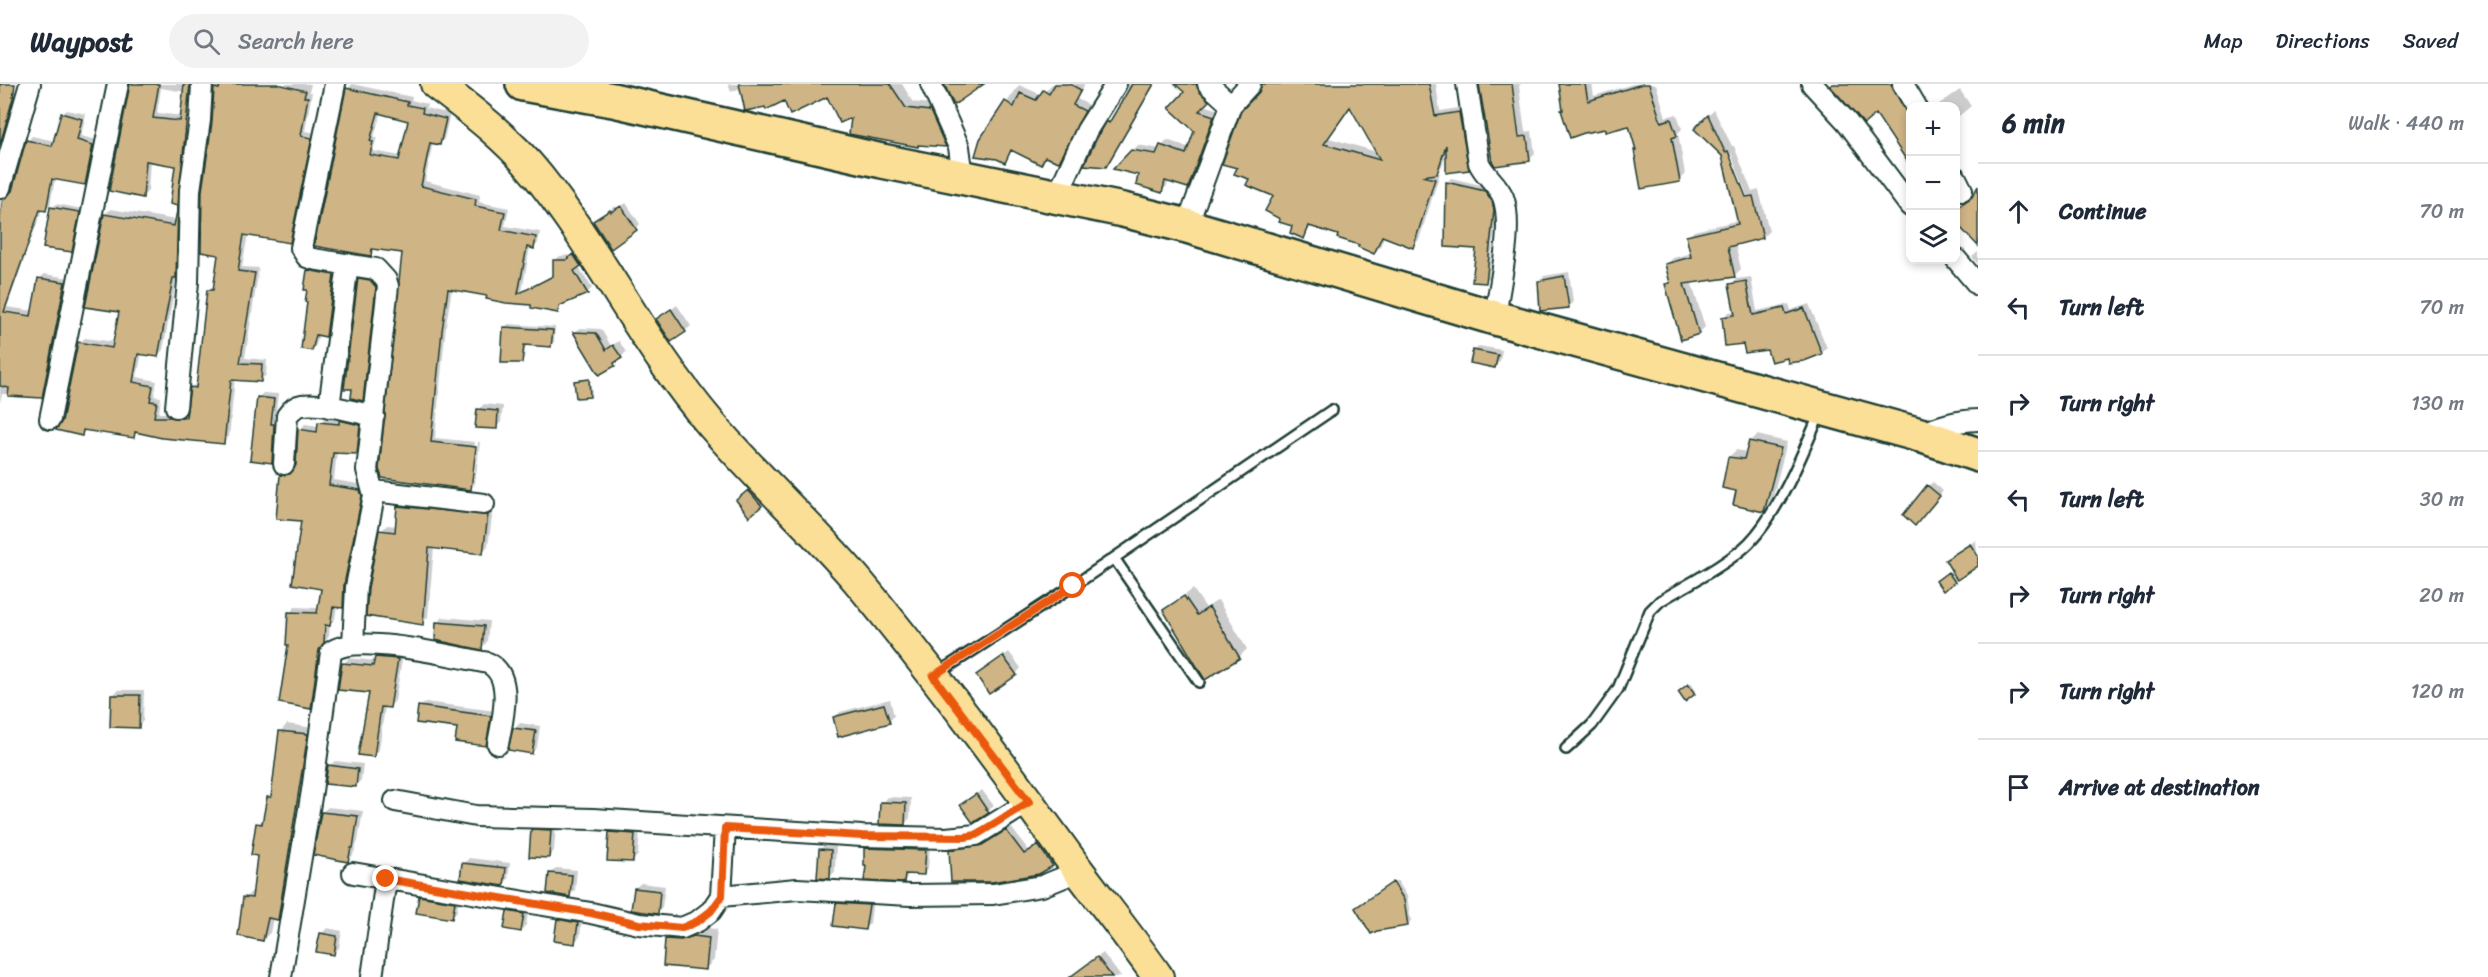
<!DOCTYPE html>
<meta charset="utf-8">
<style>
body{margin:0;font-family:Sriracha,sans-serif;background:#f2f2f3;color:#1f2937}
.controls{position:absolute;right:18px;top:18px;display:grid;overflow:hidden;border-radius:12px;box-shadow:0 3px 9px #0003}
.controls button{width:54px;height:54px;display:grid;place-items:center;padding:0;border:0;border-bottom:2px solid #e0e1e3;background:#fff;color:#1f2937;font:30px sans-serif}
.stop{position:absolute;width:18px;height:18px;margin:-14px;border:4px solid #ea580c;border-radius:50%;background:#fff}
.stop.end{background:#ea580c;border-color:#fff;box-shadow:0 2px 6px #0008}
.list{margin:0;padding:0;list-style:none}
h2{display:flex;justify-content:space-between;align-items:center;height:78px;margin:0;padding:0 24px;font-size:26px}
h2 small{font-size:20px;font-weight:400;color:#747a83}
.list li{display:grid;grid-template-columns:39px 1fr auto;gap:18px;align-items:center;box-sizing:border-box;height:96px;padding:0 24px;border-top:2px solid #e0e1e3}
.list b{display:block;font-size:22px;white-space:nowrap}
.list em{font-size:20px;font-style:normal;color:#747a83}
.icon{flex:none;width:33px;height:33px;fill:none;stroke:currentColor;stroke-width:2;stroke-linecap:round;stroke-linejoin:round}
.map{position:relative;flex:none;width:1978px;height:893px;overflow:hidden}
header{display:flex;align-items:center;gap:36px;box-sizing:border-box;height:84px;padding:0 30px;background:#fff;border-bottom:2px solid #e0e1e3}
header strong{font-size:28px}
nav{display:flex;gap:33px;margin-inline-start:auto;font-size:21px}
.search{width:420px;height:54px;background:#f2f2f3;display:flex;align-items:center;gap:15px;box-sizing:border-box;padding:0 21px;border-radius:33px;color:#747a83;font-size:22px}
main{display:flex}
aside{flex:1;background:#fff}
.map>svg:first-child{display:block}
</style>
<header>
<strong>Waypost</strong>
<div class="search"><svg class="icon" aria-label="search" viewBox="0 0 24 24"><circle cx="10" cy="10" r="6"/><path d="M15 15l6 6"/></svg>Search here</div>
<nav><a>Map</a><a>Directions</a><a>Saved</a></nav>
</header>
<main>
<div class="map">
<svg width="1978" height="893" viewBox="0 0 1978 893">
<rect width="100%" height="100%" fill="#fff"/>
<filter id="ink" filterUnits="userSpaceOnUse"><feTurbulence type="fractalNoise" baseFrequency=".0167" numOctaves="2"/><feDisplacementMap in="SourceGraphic" scale="12" xChannelSelector="R" yChannelSelector="G"/><feConvolveMatrix kernelMatrix="1 2 1 2 8 2 1 2 1" color-interpolation-filters="sRGB"/></filter>
<g filter="url(#ink)">
<path fill="#0003" fill-rule="evenodd" d="M131,0H195L182,115L177,120V81L150,76L148,107L143,112ZM161,4L185,8L182,32L157,29Z
M215,0H311L309,8H312L305,47L316,49L295,152L289,157L248,150L242,183L259,184L245,274L267,276L266,291L261,296L235,294L229,353L223,358L138,348L133,353L87,345L82,350L63,338L79,259L85,254L115,258L120,226L105,130L111,125L176,136L179,122L182,119L181,188L177,192L163,266L158,271L142,269L137,293L157,297L154,312L161,313L159,329H188L191,304L197,298L209,207L214,201L219,170L213,38Z
M352,0L412,13L411,16L427,20L426,24L450,30L444,55L439,59L433,58L425,97L480,111L479,118L509,124L505,142L540,148L538,159L534,164L530,163L522,208L555,191V176L560,172L572,171L578,167L584,176L578,182L592,204L587,209L563,219L558,228L533,219L452,204L446,241L435,354L475,358L470,402H473L478,358H480L475,400L470,405L383,392L404,168L375,164L370,170L348,5ZM381,29L409,36L401,72L373,67L377,53H374Z
M728,0H902L913,18L937,21L952,55L945,62L852,31L827,11L784,15L742,3L731,8Z
M1052,0H1085L1077,15L1089,21L1065,70L1059,76L1047,72L1040,79L1013,65L1005,77L981,56L1019,1L1042,11Z
M1128,0H1155L1111,76L1105,82L1108,38L1114,33L1128,6Z
M1177,0H1204L1213,10L1204,21L1219,26L1193,97L1187,103L1169,96L1167,102L1161,108L1139,90L1116,84L1138,61L1160,65L1167,56L1190,64L1196,46L1187,8Z
M1263,0H1436L1440,27L1465,23L1474,78L1468,84L1447,68L1442,82L1436,89H1440L1419,156L1413,162L1384,152L1380,163L1374,169L1340,150L1312,141L1304,153L1275,111L1251,94ZM1351,22L1377,68L1329,54Z
M1481,0H1521L1519,2L1525,48L1532,47L1535,70L1529,76Z
M1560,0H1592L1594,12L1633,0H1656L1666,33L1677,30L1682,45L1678,49L1685,90L1679,96L1637,65L1630,40L1606,43L1564,25Z
M1830,0H1899L1910,22V80L1877,28L1864,38Z
M1960,6L1971,22L1964,28L1956,34V22H1936Z
M67,26L86,30L81,52L97,56L89,95L85,100L55,95L50,121L46,125H42L7,223L34,227L40,195L44,190L69,194L46,308L41,312L2,310L0,319V109L8,112L11,110L28,57L32,52L55,57L62,30Z
M1714,26L1732,62H1734L1752,108L1759,106L1769,147L1763,153L1735,160L1741,185L1735,191L1691,197L1705,243L1699,249L1667,201L1671,197L1667,180L1673,174L1692,169L1688,153L1694,147L1739,136L1723,71L1696,45ZM1731,69L1750,120L1747,121L1730,77Z
M10,34L0,69V35Z
M1910,89V100L1905,93Z
M1451,94L1489,103L1497,121L1489,194L1485,198L1477,164L1446,162L1447,98Z
M1978,104V137L1956,144V126L1974,111Z
M626,119L640,140L636,145L595,138L615,122L617,125Z
M56,120L83,125L75,162L71,166L52,124Z
M1978,168V180L1972,173Z
M314,182L339,186L331,246L326,251L319,250L316,261L312,266L309,186Z
M1569,188L1573,218L1569,223L1540,197L1544,192Z
M364,190L380,198L367,311L362,315L360,195Z
M1751,193L1757,227L1789,220L1791,226L1809,220L1827,264L1822,269L1804,275L1745,259L1724,233L1729,228L1736,227L1731,200L1736,195Z
M677,221L691,242L685,247L658,236Z
M508,240L555,243L554,258L550,262L526,260L524,274L521,278L505,244Z
M580,244L601,245L611,262L619,257L626,268L614,280L600,289L575,248Z
M1479,262L1502,266L1500,277L1495,282L1474,267Z
M590,294L592,309L590,311L576,297Z
M263,309L278,310L275,335L279,336L277,372L272,377L258,314Z
M484,320L503,322L501,338L496,344L478,326Z
M346,331L365,336L362,363L356,368L337,367L334,396L365,401L367,406L348,517L342,522H337L335,535L330,540L329,552L324,559L316,617L311,623L290,529L295,523L319,524L322,504L303,436L282,392L287,386H295L297,382L300,346L305,340L319,342L325,333L342,335Z
M1757,351L1787,358L1771,420L1764,427L1738,405L1729,373L1736,366L1747,368L1750,358Z
M1933,398L1943,407L1920,436L1928,402Z
M754,402L766,416L761,421L743,411Z
M404,417L493,426L488,462L482,468L434,463L428,533L422,539L381,447L387,441L397,442L398,422Z
M1976,456L1978,481L1943,505L1940,495L1952,486L1947,477Z
M1193,505L1206,524L1218,516L1247,565L1239,573L1165,526Z
M443,533L489,537L487,558L481,564L438,538Z
M382,568L403,570L395,617L389,623L385,622L379,666L373,671L371,608L343,580L349,574L376,577Z
M1009,568L1021,584L1016,590L978,591Z
M1691,599L1696,607L1694,609L1682,606Z
M118,606H144L143,637L138,642L113,611Z
M890,615L894,632L889,638L834,634L840,628Z
M425,618L496,627L491,655L486,661L459,642L420,623Z
M520,639L540,642L537,663L531,669L515,644Z
M287,640L314,644L285,828L278,834H273L270,849L263,855L245,814L252,807H255L259,771L258,740L265,733L268,714L273,709L281,647Z
M335,677L363,680L361,696L355,702L329,682Z
M982,706L994,722L973,737L968,716Z
M887,713L911,714L910,734L905,740L882,719Z
M328,723L363,727L358,757L353,771L348,776L322,728Z
M538,741H556L554,767L549,773L532,746Z
M616,743L640,745L638,771L633,777L610,749Z
M1011,743L1029,767L1043,758L1056,777L1052,781L951,766L955,762L987,758Z
M826,760L836,761L835,788L829,793L820,766Z
M871,760L930,761L928,785L923,790L909,789L904,797L868,781L866,765Z
M469,774L510,779L508,795L503,801L464,780Z
M556,784L577,786L575,806L570,812L550,790Z
M1397,796L1407,812L1411,837L1407,841L1356,824Z
M641,799L665,802L662,823L657,828L635,804Z
M426,807L459,813L457,827L452,833L420,813Z
M843,814L873,816L870,839L865,844L838,820Z
M514,822L529,825L526,841L520,847L509,828Z
M564,831L582,834L580,853L574,858L558,836Z
M327,844L342,847L339,864L333,870L322,849Z
M704,844L717,845L714,876L705,885L667,855L676,847Z
M1103,869L1121,893H1083L1084,883Z"/>
<path fill="#cfb485" stroke="#1f3d34" stroke-width="1.5" fill-rule="evenodd" d="M0,0H15L13,14L0,61Z
M130,0H159L153,34L180,37L184,0H190L178,122L170,120L175,82L146,77L143,114L109,107Z
M220,0H277L306,7L304,13H308L301,52L312,54L290,159L244,151L238,187L255,189L240,279L262,280L261,298L231,296L224,360L162,354L135,348L134,354L83,346L82,352L56,346L62,337L78,258L112,264L119,228L85,223L104,130L174,142L178,122L176,194H173L158,273L138,270L133,298L153,302L150,317L157,318L154,333H186L190,303L196,304L207,206H213L218,171L201,168L202,107L212,38L214,4L219,5Z
M739,0H890L906,24L930,27L946,63L918,61V63L849,50L851,34L840,39L827,13L790,31L784,17L766,26L765,23L745,27Z
M944,0H984L954,21Z
M1055,0H1070L1081,6L1073,21L1085,27L1059,78L1045,73L1041,81L1011,66L1005,79L997,75L975,72L980,55L1005,17L1014,23L1020,9L1036,16L1043,6L1049,10Z
M1132,0H1154L1106,83L1084,81L1098,52L1107,37L1109,39Z
M1175,0H1196L1200,8L1209,17L1199,27L1214,32L1188,104L1165,97L1162,109L1136,101L1138,91L1113,85L1131,66L1156,70L1160,61L1186,70L1194,47L1169,24L1184,8Z
M1262,0H1429L1435,32L1459,28L1469,86L1446,89V61L1437,90L1422,92L1435,95L1413,164L1382,152L1374,170L1358,163L1359,161L1337,154L1338,151L1309,142L1304,155L1290,149L1292,142L1279,138L1280,135L1265,127L1273,112L1246,101L1249,95L1234,90L1237,84L1222,80L1241,27L1259,8ZM1350,23L1380,76L1324,60Z
M1479,0H1512L1519,53L1527,52L1530,77L1495,82L1492,77Z
M1559,0H1585L1588,17L1642,0H1649L1661,38L1671,35L1677,52L1672,54L1680,98L1641,105L1634,66H1636L1629,42L1605,48V45L1584,49L1570,54L1561,26H1563Z
M1833,0H1891L1906,28L1911,33V83L1876,30L1864,40L1830,2Z
M346,4L408,18L407,21L423,24L422,29L446,35L440,61L430,59L421,102L476,115L475,122L505,128L501,146L536,153L534,165L527,163L518,210L553,192V176H566L573,170L581,182L574,187L588,210L559,222L558,229L531,224V221L506,219L486,215L487,212L448,205L442,247L431,358L476,363L471,406L382,394L379,385L402,169L372,165L371,172L314,162ZM378,29L408,37L399,76L370,71L373,58L370,57Z
M61,29L82,35L77,56L93,61L85,101L52,95L46,127L40,126L4,228L31,232L38,194L65,198L42,314L8,312L9,304L0,302V133L3,115L12,107L26,56L52,62Z
M1708,31L1725,68L1728,67L1746,113L1753,112L1763,154L1728,163L1735,193L1684,200L1699,250L1681,256L1665,200L1670,199L1665,180L1691,173L1686,152L1738,140L1722,72L1694,45Z
M1446,98L1485,107L1492,117L1494,126L1486,199L1472,198L1476,165L1445,163Z
M1978,102V162L1956,139V124L1972,113Z
M621,122L637,146L611,165L593,137L610,126L611,128Z
M50,123L80,128L72,168L43,164Z
M307,186L334,191L326,253L316,251L312,267L301,265L307,218H305L307,206H304Z
M1564,192L1569,224L1540,227L1538,197Z
M358,194L370,196L376,203L363,317L351,314L352,305H344Z
M1746,197L1753,231L1784,224L1786,230L1804,224L1822,270L1804,277L1788,279L1787,274L1771,278L1767,266L1745,269L1743,260L1725,262L1722,233L1735,231L1729,200Z
M671,225L686,248L671,258L656,235Z
M503,243L553,246L551,263L524,261L522,279H501Z
M573,248L596,249L606,266L613,261L622,274L614,279L615,282L599,291Z
M1473,266L1498,271L1495,284L1470,279Z
M589,295L590,313L576,314L574,297Z
M257,313L274,315L271,340H274L272,379L250,376Z
M477,325L498,327L497,345L475,344Z
M339,336L360,341L357,370L333,369L329,401L360,406L362,412L344,501L343,524L333,523L330,542L325,541L324,559L319,566L311,625L279,619L288,561H286L288,528L317,529L321,505L292,500L301,437L276,435L280,391L290,390L296,381L298,345L317,348L318,338L339,340Z
M1749,357L1781,364L1764,428L1733,421L1736,407L1722,404L1728,373L1744,375Z
M1927,401L1940,412L1915,442L1903,431Z
M748,406L762,422L749,433L736,416Z
M397,422L488,431L483,470L429,464L423,541L366,532L368,504L379,446L395,448Z
M1970,460L1978,472V482L1957,496L1945,476Z
M1948,488L1955,498L1943,507L1936,497Z
M1184,512L1197,531L1209,523L1240,574L1205,596L1163,526Z
M436,538L484,542L482,566L435,556Z
M1003,572L1017,591L989,610L976,591Z
M375,573L398,575L390,624L381,623L374,673L358,671L369,609L338,606L342,579L373,582Z
M1688,600L1695,610L1685,618L1678,608Z
M111,611H140L139,644L110,643Z
M884,620L890,639L838,653L833,633Z
M418,622L491,632L486,662L455,658L457,644L416,639Z
M513,644L536,647L532,670L508,666Z
M279,647L308,650L278,836L268,834L263,857L238,852L243,813L252,814L257,772L251,771L256,739L262,740L267,713H271Z
M328,681L358,685L356,703L325,700Z
M976,710L989,729L973,739L960,721Z
M880,718L906,719L905,741L879,740Z
M321,728L358,732L353,764H351L348,778L313,771Z
M531,745L551,746L549,774L529,773Z
M1006,746L1024,770L1038,761L1053,782L1039,790L992,798H951L949,766L982,761Z
M609,748L635,750L633,778L607,777Z
M864,764L926,766L924,791L905,790L904,799L864,797L866,782H864Z
M819,765L831,766L830,795L817,794Z
M462,779L506,784L504,802L460,795Z
M549,789L572,791L570,813L547,809Z
M1393,798L1404,816L1408,842L1377,847L1371,850L1355,824Z
M634,804L660,807L658,830L631,826Z
M419,812L455,818L452,835L416,829Z
M836,819L869,821L865,846L833,842Z
M507,827L524,830L521,848L504,845Z
M557,835L578,839L575,860L554,857Z
M320,849L337,852L334,871L316,868Z
M694,852L709,854L706,886L663,882L665,855L681,856Z
M1097,873L1112,893H1070Z"/>
<g fill="none" stroke-linecap="round" stroke-linejoin="round">
<defs>
<path id="lane" d="M1114,474L1199,598
M938,589L1073,502L1332,326
M1566,665L1592,641L1618,605L1650,527L1660,517C1686,501 1728,480 1749,459C1779,428 1803,369 1820,329"/>
<path id="street" d="M335,0L301,164L307,173L313,175L376,185L386,196L388,202L367,386L374,412L356,503L353,560
M931,0L959,63L963,93
M1208,0L1231,21
M1467,0L1479,79C1485,92 1497,99 1503,113C1514,143 1499,201 1495,234
M1812,0L1847,38L1910,122
M1903,0L1916,22
M1956,94L1962,106
M0,104L30,0
M1057,112L1087,46L1116,0
M1187,142L1231,21L1250,0
M1956,175L1978,201
M176,323L188,198L190,106L200,36L202,0
M329,323L348,180
M50,335L118,0
M1920,351C1940,341 1956,337 1978,336
M284,380L287,332C291,326 295,322 302,321C323,318 354,328 374,332
M374,407L484,420
M395,717L476,732L593,735L862,752L946,754L976,751L1029,718
M353,789L591,829L639,840L682,844L698,837L711,827L721,812L725,744
M721,812L797,805L910,811L993,810L1042,802L1079,787
M281,893L312,707L331,568C355,548 456,573 488,579C515,592 502,637 498,660
M372,893L386,795"/>
<path id="primary" d="M436,0C473,28 510,56 539,93C602,172 645,263 711,340C757,394 811,442 857,496C935,590 1007,688 1078,786C1105,822 1133,857 1158,893"/>
<path id="highway" d="M523,0L613,16L882,77L1123,126L1187,142L1495,234L1920,351L1978,371"/>
</defs>
<use href="#lane" stroke="#1f3d34" stroke-width="14"/>
<use href="#street" stroke="#1f3d34" stroke-width="24"/>
<use href="#primary" stroke="#1f3d34" stroke-width="34"/>
<use href="#highway" stroke="#1f3d34" stroke-width="38"/>
<use href="#lane" stroke="#fff" stroke-width="9"/>
<use href="#street" stroke="#fff" stroke-width="20"/>
<use href="#primary" stroke="#fbdf96" stroke-width="30"/>
<use href="#highway" stroke="#fbdf96" stroke-width="33"/>
</g>
</g>
<g fill="none" stroke-linecap="round" stroke-linejoin="round" filter="url(#ink)">
<path stroke="#ea580c" stroke-width="8" d="M386,795L591,829L639,840L682,844L698,837L711,827L722,812L725,744L862,752L965,753L976,751L1029,718L933,592L1073,502"/>
</g>
</svg>
<div class="controls">
<button>+</button>
<button>−</button>
<button><svg class="icon" aria-label="layers" viewBox="0 0 24 24"><path d="M12 4l9 5-9 5-9-5zM3 14l9 5 9-5"/></svg></button>
</div>
<div class="stop" style="left:1073px;top:502px"></div>
<div class="stop end" style="left:386px;top:795px"></div>
</div>
<aside>
<h2>6 min<small>Walk · 440 m</small></h2>
<ul class="list">
<li><svg class="icon" aria-label="ahead" viewBox="0 0 24 24"><path d="M12 20V5M6 11l6-6 6 6"/></svg><div><b>Continue</b></div><em>70 m</em></li>
<li><svg class="icon" aria-label="left" viewBox="0 0 24 24"><path d="M17 20v-9H6M10 6l-5 5 5 5"/></svg><div><b>Turn left</b></div><em>70 m</em></li>
<li><svg class="icon" aria-label="right" viewBox="0 0 24 24"><path d="M7 20v-9h11M14 6l5 5-5 5"/></svg><div><b>Turn right</b></div><em>130 m</em></li>
<li><svg class="icon" aria-label="left" viewBox="0 0 24 24"><path d="M17 20v-9H6M10 6l-5 5 5 5"/></svg><div><b>Turn left</b></div><em>30 m</em></li>
<li><svg class="icon" aria-label="right" viewBox="0 0 24 24"><path d="M7 20v-9h11M14 6l5 5-5 5"/></svg><div><b>Turn right</b></div><em>20 m</em></li>
<li><svg class="icon" aria-label="right" viewBox="0 0 24 24"><path d="M7 20v-9h11M14 6l5 5-5 5"/></svg><div><b>Turn right</b></div><em>120 m</em></li>
<li><svg class="icon" aria-label="arrive" viewBox="0 0 24 24"><path d="M6 21V4h12l-3 4 3 4H6"/></svg><div><b>Arrive at destination</b></div></li>
</ul>
</aside>
</main>
